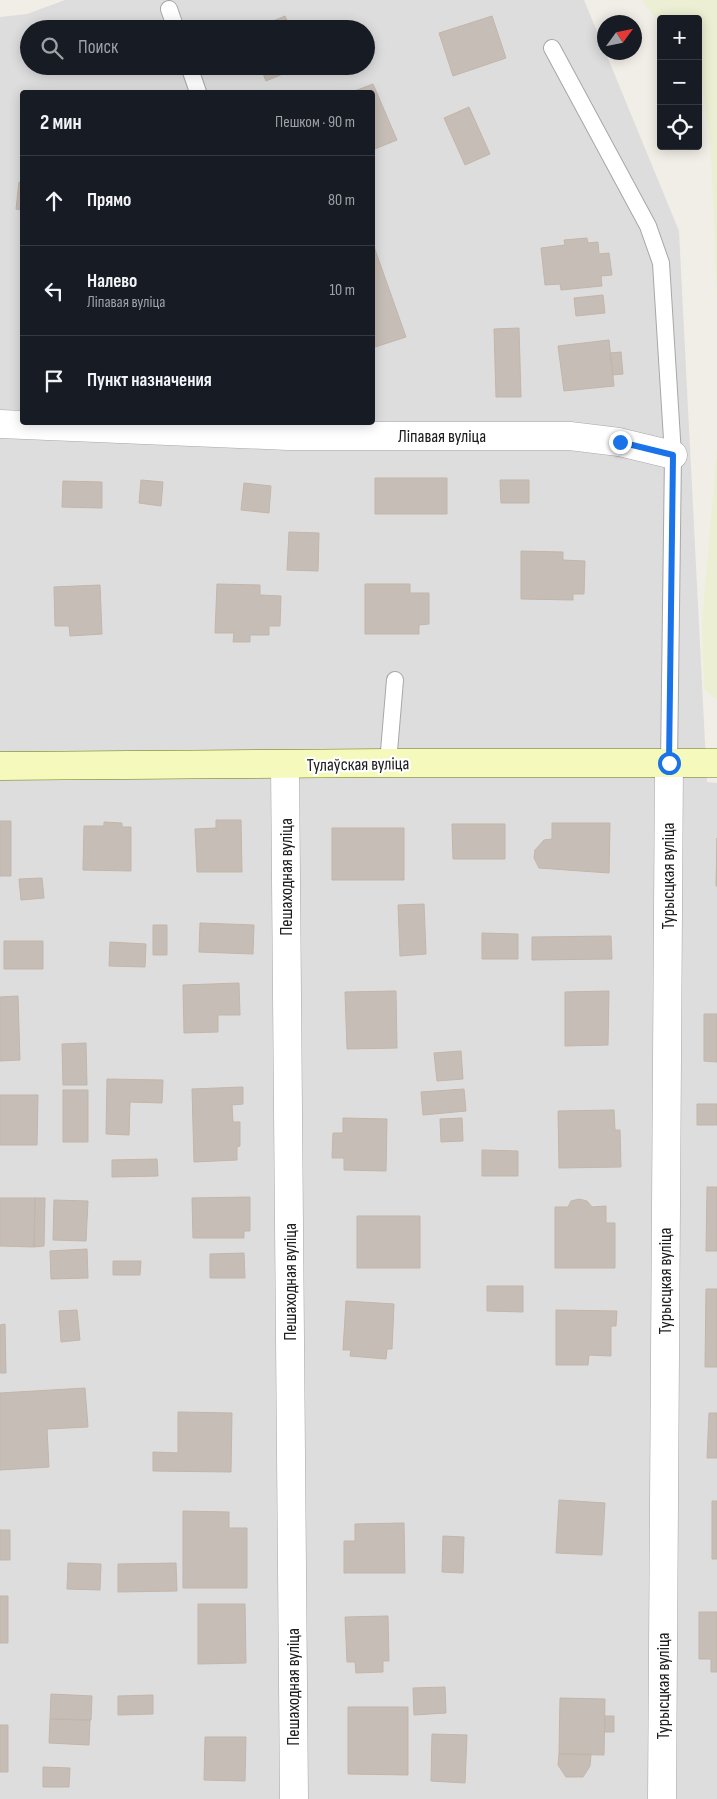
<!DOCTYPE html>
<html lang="ru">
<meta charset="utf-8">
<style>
body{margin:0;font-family:"Sofia Sans Condensed",sans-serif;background:#242831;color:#f1f3f6}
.controls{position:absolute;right:15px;top:15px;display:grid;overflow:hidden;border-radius:5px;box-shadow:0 2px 12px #0003}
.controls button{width:45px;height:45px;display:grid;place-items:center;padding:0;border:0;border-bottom:1px solid #363941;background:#171b24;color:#f1f3f6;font:25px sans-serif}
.compass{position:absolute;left:597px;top:15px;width:45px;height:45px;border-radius:50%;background:#171b24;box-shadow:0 2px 12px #0003;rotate:57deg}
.stop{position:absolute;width:15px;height:15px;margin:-11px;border:4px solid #1a73e8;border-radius:50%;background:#fff}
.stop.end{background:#1a73e8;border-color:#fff;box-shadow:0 1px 5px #0008}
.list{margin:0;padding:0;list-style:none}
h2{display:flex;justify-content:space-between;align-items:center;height:65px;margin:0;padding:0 20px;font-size:21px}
h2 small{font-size:16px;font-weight:400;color:#9ea1a6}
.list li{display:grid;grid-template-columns:32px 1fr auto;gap:15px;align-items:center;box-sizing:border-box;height:90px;padding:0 20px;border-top:1px solid #363941}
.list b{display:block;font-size:19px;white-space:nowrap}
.list p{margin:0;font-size:16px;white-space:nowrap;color:#9ea1a6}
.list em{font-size:16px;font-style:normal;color:#9ea1a6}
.icon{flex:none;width:28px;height:28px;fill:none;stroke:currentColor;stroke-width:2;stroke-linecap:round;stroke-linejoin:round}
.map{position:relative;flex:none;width:717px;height:1799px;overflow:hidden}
.search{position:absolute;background:#171b24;box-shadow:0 2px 12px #0003;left:20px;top:20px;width:355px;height:55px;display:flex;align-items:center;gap:12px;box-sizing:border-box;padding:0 18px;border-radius:28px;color:#9ea1a6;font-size:19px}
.panel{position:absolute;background:#171b24;box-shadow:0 2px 12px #0003;left:20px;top:90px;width:355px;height:335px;border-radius:5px}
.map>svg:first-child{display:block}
</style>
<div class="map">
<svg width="717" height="1799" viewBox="0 0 717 1799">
<rect width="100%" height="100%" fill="#f1eee7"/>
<path fill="#dedddd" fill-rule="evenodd" d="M65,0H584L679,231L707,782L717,783V1799H0V17L27,14ZM29,29H366V66H29ZM22,92H372V422H22Z"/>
<path fill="#ecefd3" d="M642,0H717V297L711,152L702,82L698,77V19H661V26Z
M717,450V700L704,689L702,623Z"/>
<path fill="#c6beb6" stroke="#c3b5a9" d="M285,16L291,29H254Z
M492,16L506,58L453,76L439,33Z
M260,66H302L266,81Z
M373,84L397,140L372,150V92H352Z
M469,107L490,154L465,165L444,118Z
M19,182L22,183V210L16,209Z
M587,238L588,243L598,242L599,254L609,253L612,275L601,276L602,286L561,290L560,284L545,285L541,248L565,245L564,240Z
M372,241L406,337L372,348Z
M603,295L605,313L576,316L574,298Z
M519,328L521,397H496L494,329Z
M609,340L614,386L564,391L558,346Z
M621,352L623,374L613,375L610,353Z
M375,478H447V514H375Z
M141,480L163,482L161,506L139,503Z
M500,480H529V503H501Z
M63,481L102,482V508L62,507Z
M244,483L271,486L269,513L241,510Z
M289,532L319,533L318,571L287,570Z
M521,551L563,552V560L585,561L584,594H573V600L521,599Z
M217,584L260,585V595L281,596L280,626H269V635H250V642H233L234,633H215Z
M365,584H410V593H429V624L419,625V634H365Z
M100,585L102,634L70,636L69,626H55L54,587Z
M216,820H241L242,872H197L195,829L216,828Z
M0,821H11V876H0Z
M104,822L122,823V827H131V871L83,870L84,826H104Z
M552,823H610L609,873L539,868L534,858L535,850L544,840L552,839Z
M452,824H505V859H453Z
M332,828H404V880H332Z
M717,838V886H716Z
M42,878L44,898L21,900L19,879Z
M424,904L426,954L400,956L398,905Z
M200,923L254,925L253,954L199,952Z
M153,925H167V955H153Z
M482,933L518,934V959H482Z
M611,936L612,959L532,960V937Z
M4,941H43V969H4Z
M110,942L146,944L145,967L109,966Z
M239,983L240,1015H218V1032L184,1033L183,985Z
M396,991L397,1048L347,1049L345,992Z
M609,991L608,1045L565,1046V992Z
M18,996L20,1060L0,1061V997Z
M704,1014H717V1062L704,1061Z
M86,1043L87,1085H63L62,1044Z
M461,1051L463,1079L437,1081L434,1053Z
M107,1079L163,1080L162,1103L130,1102L129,1135L106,1134Z
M243,1087V1104L232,1105L233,1122H240V1146L237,1147V1160L194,1162L192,1089Z
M464,1089L466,1111L423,1115L421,1092Z
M63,1090H88V1142H63Z
M0,1095H38L37,1145H0Z
M697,1104H717V1125H697Z
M614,1110L615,1130H620L621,1167L559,1168L558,1111Z
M343,1118L387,1119L386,1171L344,1170V1158H332L333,1133H343Z
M462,1118L463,1141L441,1142L440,1119Z
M482,1150L518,1151V1176H482Z
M157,1159L158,1176L112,1177V1160Z
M707,1187H717V1251H706Z
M250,1197V1231H244V1238H193L192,1198Z
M0,1198H35L34,1247L0,1246Z
M35,1198H45L44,1246L34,1247Z
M579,1199L587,1201L592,1207L606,1206V1223H615V1268H555V1207H568L571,1201Z
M54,1200L88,1201L86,1241L53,1240Z
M357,1216H420V1268H357Z
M87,1249L88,1278L51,1279L50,1251Z
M244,1253L245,1278H210V1254Z
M113,1261H141L140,1275H113Z
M487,1286H523V1312L487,1311Z
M706,1289H717V1367H705Z
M346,1301L394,1304L392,1349H387L386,1359L350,1356L351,1350H343Z
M77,1310L80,1340L61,1342L59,1311Z
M556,1310L617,1311L616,1326H611V1356L589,1355L588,1365H556Z
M5,1324L6,1373H0V1325Z
M85,1388L88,1427L47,1429L49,1467L0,1470V1393Z
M178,1412L232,1413L231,1472L153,1471V1452L178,1453Z
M709,1413H717V1458H707Z
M559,1500L605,1503L602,1555L556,1553Z
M712,1501H717V1559H712Z
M183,1511L229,1512V1528H247V1588H183Z
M404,1523L405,1573H344V1541H355V1524Z
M0,1530H10V1560H0Z
M443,1536L464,1537L463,1573L442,1572Z
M68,1563L101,1564L100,1590L67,1589Z
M176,1563L177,1591L118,1592V1564Z
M0,1596H8V1643H0Z
M198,1604H245L246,1663L198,1664Z
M699,1612H717V1672H711V1659H699Z
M388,1616L389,1661H383V1672L356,1673L355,1662H347L345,1617Z
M445,1687L446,1713L414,1715L413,1688Z
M51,1694L92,1696L91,1720L50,1719Z
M153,1695V1714L118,1715V1696Z
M560,1698L605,1699L604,1755L559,1754Z
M348,1707H408V1775L348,1774Z
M605,1716H614V1732H605Z
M50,1719L90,1720L89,1745L49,1743Z
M0,1725H8V1772H0Z
M432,1734L467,1735L465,1783L431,1781Z
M205,1737H246L245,1781L204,1780Z
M559,1754H591L590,1766L583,1777H566L558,1765Z
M43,1767L70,1768L69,1787H43Z"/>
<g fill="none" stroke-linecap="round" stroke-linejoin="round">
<defs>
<path id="lane" d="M169,9L176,29
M552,48L648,226L661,263L673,455L669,763
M189,66L198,92
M388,763L395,680"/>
<path id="street" d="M0,424L288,436H570L619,442L673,455
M285,765L294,1799
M662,1799L669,763"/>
<path id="secondary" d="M0,766L388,763H717"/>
</defs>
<use href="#lane" stroke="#a7a7a7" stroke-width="18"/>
<use href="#street" stroke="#a7a7a7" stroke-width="29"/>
<use href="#secondary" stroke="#6a7a05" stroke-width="29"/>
<use href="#lane" stroke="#fff" stroke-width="16"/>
<use href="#street" stroke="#fff" stroke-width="28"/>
<use href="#secondary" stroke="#f5fabc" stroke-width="28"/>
</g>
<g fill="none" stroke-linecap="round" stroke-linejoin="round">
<path stroke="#1a73e8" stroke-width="6" d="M620,442L673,455L669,763"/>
</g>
<g text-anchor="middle" stroke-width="4.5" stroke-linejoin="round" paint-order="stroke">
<g font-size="18" fill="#202020" stroke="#fff">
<text x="442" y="442">Ліпавая вуліца</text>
<text transform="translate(358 764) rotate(-1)" y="6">Тулаўская вуліца</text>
<text transform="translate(668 876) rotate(-90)" y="6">Турысцкая вуліца</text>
<text transform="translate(286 877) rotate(-90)" y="6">Пешаходная вуліца</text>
<text transform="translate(665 1281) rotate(-90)" y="6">Турысцкая вуліца</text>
<text transform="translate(290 1282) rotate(-90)" y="6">Пешаходная вуліца</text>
<text transform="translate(663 1686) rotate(-90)" y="6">Турысцкая вуліца</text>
<text transform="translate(293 1687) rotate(-90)" y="6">Пешаходная вуліца</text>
</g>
</g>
</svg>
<div class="controls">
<button>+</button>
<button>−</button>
<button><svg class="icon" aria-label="locate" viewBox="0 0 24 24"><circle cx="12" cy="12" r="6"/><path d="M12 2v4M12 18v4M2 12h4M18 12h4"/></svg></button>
</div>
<svg class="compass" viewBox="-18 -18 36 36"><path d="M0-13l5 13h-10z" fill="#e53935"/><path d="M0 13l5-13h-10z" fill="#9ea1a6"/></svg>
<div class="stop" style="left:669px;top:763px"></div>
<div class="stop end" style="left:620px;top:442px"></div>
<div class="search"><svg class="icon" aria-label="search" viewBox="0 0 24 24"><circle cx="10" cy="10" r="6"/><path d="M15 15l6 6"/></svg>Поиск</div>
<section class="panel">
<h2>2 мин<small>Пешком · 90 m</small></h2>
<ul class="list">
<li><svg class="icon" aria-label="ahead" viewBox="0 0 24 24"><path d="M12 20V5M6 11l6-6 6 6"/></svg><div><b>Прямо</b></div><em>80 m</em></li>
<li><svg class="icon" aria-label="left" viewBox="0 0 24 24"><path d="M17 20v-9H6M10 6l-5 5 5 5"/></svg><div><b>Налево</b><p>Ліпавая вуліца</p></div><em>10 m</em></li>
<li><svg class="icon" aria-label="arrive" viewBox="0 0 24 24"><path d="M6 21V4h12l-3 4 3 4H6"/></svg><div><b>Пункт назначения</b></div></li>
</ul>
</section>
</div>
